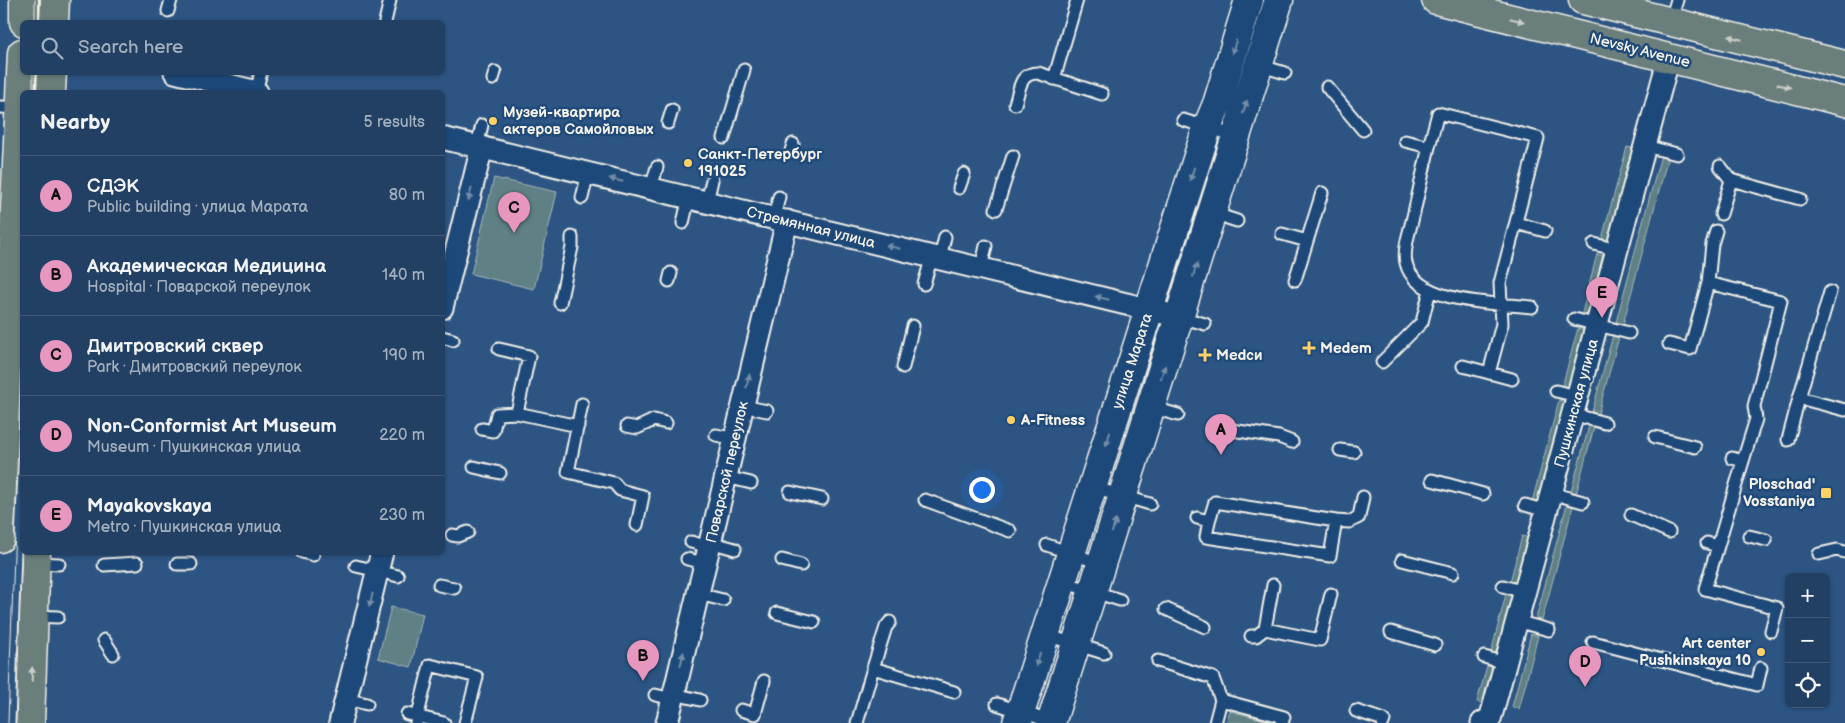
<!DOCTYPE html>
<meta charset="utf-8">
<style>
body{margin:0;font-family:"Balsamiq Sans",sans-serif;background:#294769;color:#f1f3f6}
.controls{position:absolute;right:15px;bottom:15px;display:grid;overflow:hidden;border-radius:8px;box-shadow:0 1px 4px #0004}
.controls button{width:45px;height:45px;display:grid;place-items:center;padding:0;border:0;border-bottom:1px solid #3e5978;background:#214063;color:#f1f3f6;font:25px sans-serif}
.you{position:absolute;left:981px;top:489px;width:18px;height:18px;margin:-12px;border:4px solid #fff;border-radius:50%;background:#1a73e8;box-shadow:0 0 0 8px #1a73e833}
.badge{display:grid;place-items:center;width:32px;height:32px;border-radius:50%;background:#e797bd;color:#111;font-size:16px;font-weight:700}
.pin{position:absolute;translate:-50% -41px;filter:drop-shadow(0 1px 2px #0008)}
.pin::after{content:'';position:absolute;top:26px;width:18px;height:15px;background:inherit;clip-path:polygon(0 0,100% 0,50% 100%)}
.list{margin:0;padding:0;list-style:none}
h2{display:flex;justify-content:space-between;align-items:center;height:65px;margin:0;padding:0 20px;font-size:21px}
h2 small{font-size:16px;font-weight:400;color:#a2afbe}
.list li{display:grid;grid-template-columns:32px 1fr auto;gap:15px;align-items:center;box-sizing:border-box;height:80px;padding:0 20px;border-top:1px solid #3e5978}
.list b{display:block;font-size:19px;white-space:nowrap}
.list p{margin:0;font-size:16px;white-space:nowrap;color:#a2afbe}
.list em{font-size:16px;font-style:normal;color:#a2afbe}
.icon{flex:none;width:28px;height:28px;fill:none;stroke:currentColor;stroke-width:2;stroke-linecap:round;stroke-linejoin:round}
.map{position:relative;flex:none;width:1845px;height:723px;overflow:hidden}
.search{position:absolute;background:#214063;box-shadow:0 1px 4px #0004;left:20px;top:20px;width:425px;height:55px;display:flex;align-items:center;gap:12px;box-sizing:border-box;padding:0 18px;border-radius:8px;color:#a2afbe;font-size:19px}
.panel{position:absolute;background:#214063;box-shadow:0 1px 4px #0004;left:20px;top:90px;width:425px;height:465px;border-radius:8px}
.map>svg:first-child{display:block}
</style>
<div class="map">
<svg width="1845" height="723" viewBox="0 0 1845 723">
<rect width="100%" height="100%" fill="#2c5584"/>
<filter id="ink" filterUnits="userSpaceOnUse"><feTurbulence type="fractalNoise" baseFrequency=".02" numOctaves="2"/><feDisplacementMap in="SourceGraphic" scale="10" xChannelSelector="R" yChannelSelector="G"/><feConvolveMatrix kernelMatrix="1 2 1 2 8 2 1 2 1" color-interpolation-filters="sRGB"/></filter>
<g filter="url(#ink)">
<path fill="#5e8085" stroke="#a9b8b6" d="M1627,147L1635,149L1610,244L1601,242Z
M1661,155L1668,157L1623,324L1616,322Z
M494,178L557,192L534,289L471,274Z
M1597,254L1606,257L1590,315L1582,313Z
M1578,328L1585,330L1570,389L1562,387Z
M1613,335L1619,337L1598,414L1592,412Z
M1559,400L1566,402L1539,503L1532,502Z
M1589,426L1594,427L1576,494L1571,492Z
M1567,504L1573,506L1541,624L1535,622Z
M1522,536L1529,538L1517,584L1510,582Z
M1506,594L1514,596L1498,655L1491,653Z
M391,607L423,614L411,667L378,658Z
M1531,634L1538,636L1519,709L1512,707Z
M1487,666L1494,668L1485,703L1477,702Z
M1230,711L1269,721V723H1226Z"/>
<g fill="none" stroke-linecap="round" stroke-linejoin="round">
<defs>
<path id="service" d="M168,11L171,0
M385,22L390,0
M1670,22L1677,0
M1258,65L1285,73
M493,79L495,72
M1054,79L1077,0
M1327,87L1363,130
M256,92L261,72
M1015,104C1020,89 1019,73 1038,73L1102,94
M0,107L20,108
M1183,120L1236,136
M668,123L672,110
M724,138L744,70
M1405,141L1429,147L1438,113L1538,138L1500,283L1502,324L1489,373
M477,146L482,125
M1645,146L1677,154
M1429,147C1423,171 1418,196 1412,221C1409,233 1403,250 1406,263C1416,305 1498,303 1532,307
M791,151L793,144
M1720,166L1731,180L1800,199
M651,188L657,167
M959,188L964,174
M582,198L588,173
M707,202L712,180
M996,209L1013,156
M1212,213L1237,221
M1721,214L1731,180
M774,218L779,197
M683,223L689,197
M1516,223L1545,231
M1282,234L1307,241
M1594,244L1617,250
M940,258L945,237
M981,268L986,246
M1295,280L1322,193
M669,281L671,273
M1708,283L1781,301L1754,406L1756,419L1743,461L1732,458
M924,284L932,256
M560,303L572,247V237
M1180,317L1205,324
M1574,319L1629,333
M442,337L453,340
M1669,344L1690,349L1708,283L1712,244L1716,231
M499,349L529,356L517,413L578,426
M1382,362L1422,322L1430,290
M1463,366L1512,379
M903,367L913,326
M1556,391L1577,396
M1799,398L1830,292
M582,404L568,472L614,483L620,490L643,496L637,525
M743,406L767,411
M1151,407L1178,415
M1572,414L1605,423
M627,426L637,428L654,420L666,423
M482,429L493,431L497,414L517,413
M1225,429L1279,437L1292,442
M716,435L735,439
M1655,437L1695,447
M1788,440L1799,398L1845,410
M1340,450L1354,452
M474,467L500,473
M726,477L751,483
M1432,480L1483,494
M1093,487L1150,504
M790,492L822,499
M1551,493L1583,502
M925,500L1010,531
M1525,505L1546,511
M1631,515L1669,532
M1197,518L1209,521L1215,502L1336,521L1330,556L1206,537L1209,521
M1336,521L1349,522L1359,517L1363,497
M452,535L458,536L468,532
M1749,536L1766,540
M691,542L709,547
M710,542L735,549
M1707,543L1718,546L1743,461
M1047,545L1102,564
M1718,546L1705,589L1777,608L1771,631
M302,552L313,555
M1819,554L1837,550L1845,552
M687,559L705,563
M782,560L801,565
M1402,560L1453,573
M36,563L59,564
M177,564H191
M104,565L137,563
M356,566L378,571
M378,571L398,576
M1063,582L1120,600
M439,585L454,588
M1503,586L1524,592
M698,594L723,600
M1166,609L1205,627
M777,613L814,622
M33,616L58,617
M1516,621L1549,630
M1265,629L1273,585
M1391,632L1435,645
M1046,635L1104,653
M1251,636H1256L1265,629L1320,640L1331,594
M104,640L113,654
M1593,642L1757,685L1761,668
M1484,657L1505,663
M1158,661L1213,678L1221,700L1215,723
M873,668L886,627L890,622
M674,694L700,700
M655,695L673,699
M346,699L367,704
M1221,700L1284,717L1282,723
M997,704L1052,722
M741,710L755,714L764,681
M1356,711L1384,720L1383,723
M407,714L444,723
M416,723L430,665L477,677L465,723
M857,723L873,668L954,692"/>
<path id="minor" d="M175,72L257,92
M442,138L1180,317
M442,308L482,147
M340,723L382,552
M667,723L787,221
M1482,723L1490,719L1493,709L1669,57"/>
<path id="tertiary" d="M1017,723L1207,128L1217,104L1249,0
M1051,723L1279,0"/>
<path id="primary" d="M1436,0L1845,102
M1583,0L1845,65
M24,22V0
M54,22L55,0
M51,92L52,72
M0,538L22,53
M30,723L36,552"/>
</defs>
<use href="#service" stroke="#f4f1e8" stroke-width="15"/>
<use href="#minor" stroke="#f4f1e8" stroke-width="25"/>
<use href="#tertiary" stroke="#f4f1e8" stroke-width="31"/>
<use href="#primary" stroke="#f4f1e8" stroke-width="31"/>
<use href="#service" stroke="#1f4a7a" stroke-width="11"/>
<use href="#minor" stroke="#1f4a7a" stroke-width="21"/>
<use href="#tertiary" stroke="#1f4a7a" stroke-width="28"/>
<use href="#primary" stroke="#6b7f7c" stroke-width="28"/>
<path stroke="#f4f1e8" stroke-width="1" d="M35,22V0
M33,92V72
M8,723L22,331
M16,723L22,544"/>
</g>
<defs><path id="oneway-solid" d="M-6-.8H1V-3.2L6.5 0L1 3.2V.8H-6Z" transform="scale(1.25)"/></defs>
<g fill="#cbcfc8">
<use href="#oneway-solid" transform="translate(1517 20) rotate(14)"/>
<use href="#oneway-solid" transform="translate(1735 38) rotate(-166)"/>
<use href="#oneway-solid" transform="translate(1784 86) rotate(14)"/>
<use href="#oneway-solid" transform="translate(32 674) rotate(-88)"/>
</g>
<g fill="#748da6">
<use href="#oneway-solid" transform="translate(1234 47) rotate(107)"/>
<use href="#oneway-solid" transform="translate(1245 107) rotate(-73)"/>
<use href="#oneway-solid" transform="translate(1192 174) rotate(108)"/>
<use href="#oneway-solid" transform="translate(616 180) rotate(-166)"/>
<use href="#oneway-solid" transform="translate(470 194) rotate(104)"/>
<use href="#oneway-solid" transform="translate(893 247) rotate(-166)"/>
<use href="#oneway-solid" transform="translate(1195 270) rotate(-73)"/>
<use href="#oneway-solid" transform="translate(1102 298) rotate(-166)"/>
<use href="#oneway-solid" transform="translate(1163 372) rotate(-72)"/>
<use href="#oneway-solid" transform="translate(748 381) rotate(-77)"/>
<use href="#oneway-solid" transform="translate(1108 439) rotate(107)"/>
<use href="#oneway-solid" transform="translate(1114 526) rotate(-72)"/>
<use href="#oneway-solid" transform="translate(371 600) rotate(104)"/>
<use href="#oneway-solid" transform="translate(682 659) rotate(-77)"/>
<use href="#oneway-solid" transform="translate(1038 660) rotate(108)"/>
</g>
</g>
<g fill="#ffd166" stroke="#1f4a7a" stroke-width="2">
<circle cx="493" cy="121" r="5"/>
<circle cx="688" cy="163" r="5"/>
<path d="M1306.5 340.5h5v5h5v5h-5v5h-5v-5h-5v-5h5z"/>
<path d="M1202.5 347.5h5v5h5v5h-5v5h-5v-5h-5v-5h5z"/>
<circle cx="1011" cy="420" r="5"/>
<rect x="1820" y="487" width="12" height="12" rx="2.5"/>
<circle cx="1761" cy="652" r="5"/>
</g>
<g text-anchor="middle" stroke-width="5" stroke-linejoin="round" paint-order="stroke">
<g font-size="15" fill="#f4f1e8" stroke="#1f4a7a">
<text transform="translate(1640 50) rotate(14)" y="5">Nevsky Avenue</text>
<text transform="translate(811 227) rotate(14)" y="5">Стремянная улица</text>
<text transform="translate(1132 361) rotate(-72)" y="5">улица Марата</text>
<text transform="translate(1576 403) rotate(-75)" y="5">Пушкинская улица</text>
<text transform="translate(727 472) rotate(-77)" y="5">Поварской переулок</text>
</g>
<g font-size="15" font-weight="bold" fill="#f4f1e8" stroke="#1f4a7a" text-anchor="start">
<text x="503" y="117">Музей-квартира<tspan x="503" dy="17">актеров Самойловых</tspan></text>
<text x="698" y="159">Санкт-Петербург<tspan x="698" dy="17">191025</tspan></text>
<text x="1320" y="353">Medem</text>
<text x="1216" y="360">Medси</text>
<text x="1021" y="425">A-Fitness</text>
<text x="1815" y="489" text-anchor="end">Ploschad'<tspan x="1815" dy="17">Vosstaniya</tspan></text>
<text x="1751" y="648" text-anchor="end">Art center<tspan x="1751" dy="17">Pushkinskaya 10</tspan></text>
</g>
</g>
</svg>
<div class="controls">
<button>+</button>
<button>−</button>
<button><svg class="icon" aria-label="locate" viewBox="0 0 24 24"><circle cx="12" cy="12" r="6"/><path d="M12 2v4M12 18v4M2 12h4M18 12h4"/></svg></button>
</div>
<div class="you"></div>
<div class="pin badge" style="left:1221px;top:455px">A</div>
<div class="pin badge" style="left:643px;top:681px">B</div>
<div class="pin badge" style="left:514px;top:233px">C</div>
<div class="pin badge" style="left:1585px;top:687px">D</div>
<div class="pin badge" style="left:1602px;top:318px">E</div>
<div class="search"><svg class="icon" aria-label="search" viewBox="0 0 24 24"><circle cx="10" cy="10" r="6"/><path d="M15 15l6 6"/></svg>Search here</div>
<section class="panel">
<h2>Nearby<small>5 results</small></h2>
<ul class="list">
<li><span class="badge">A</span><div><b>СДЭК</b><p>Public building · улица Марата</p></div><em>80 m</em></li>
<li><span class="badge">B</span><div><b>Академическая Медицина</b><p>Hospital · Поварской переулок</p></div><em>140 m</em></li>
<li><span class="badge">C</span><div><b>Дмитровский сквер</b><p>Park · Дмитровский переулок</p></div><em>190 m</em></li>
<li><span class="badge">D</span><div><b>Non-Conformist Art Museum</b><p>Museum · Пушкинская улица</p></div><em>220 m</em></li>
<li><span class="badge">E</span><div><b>Mayakovskaya</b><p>Metro · Пушкинская улица</p></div><em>230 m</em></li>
</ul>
</section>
</div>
